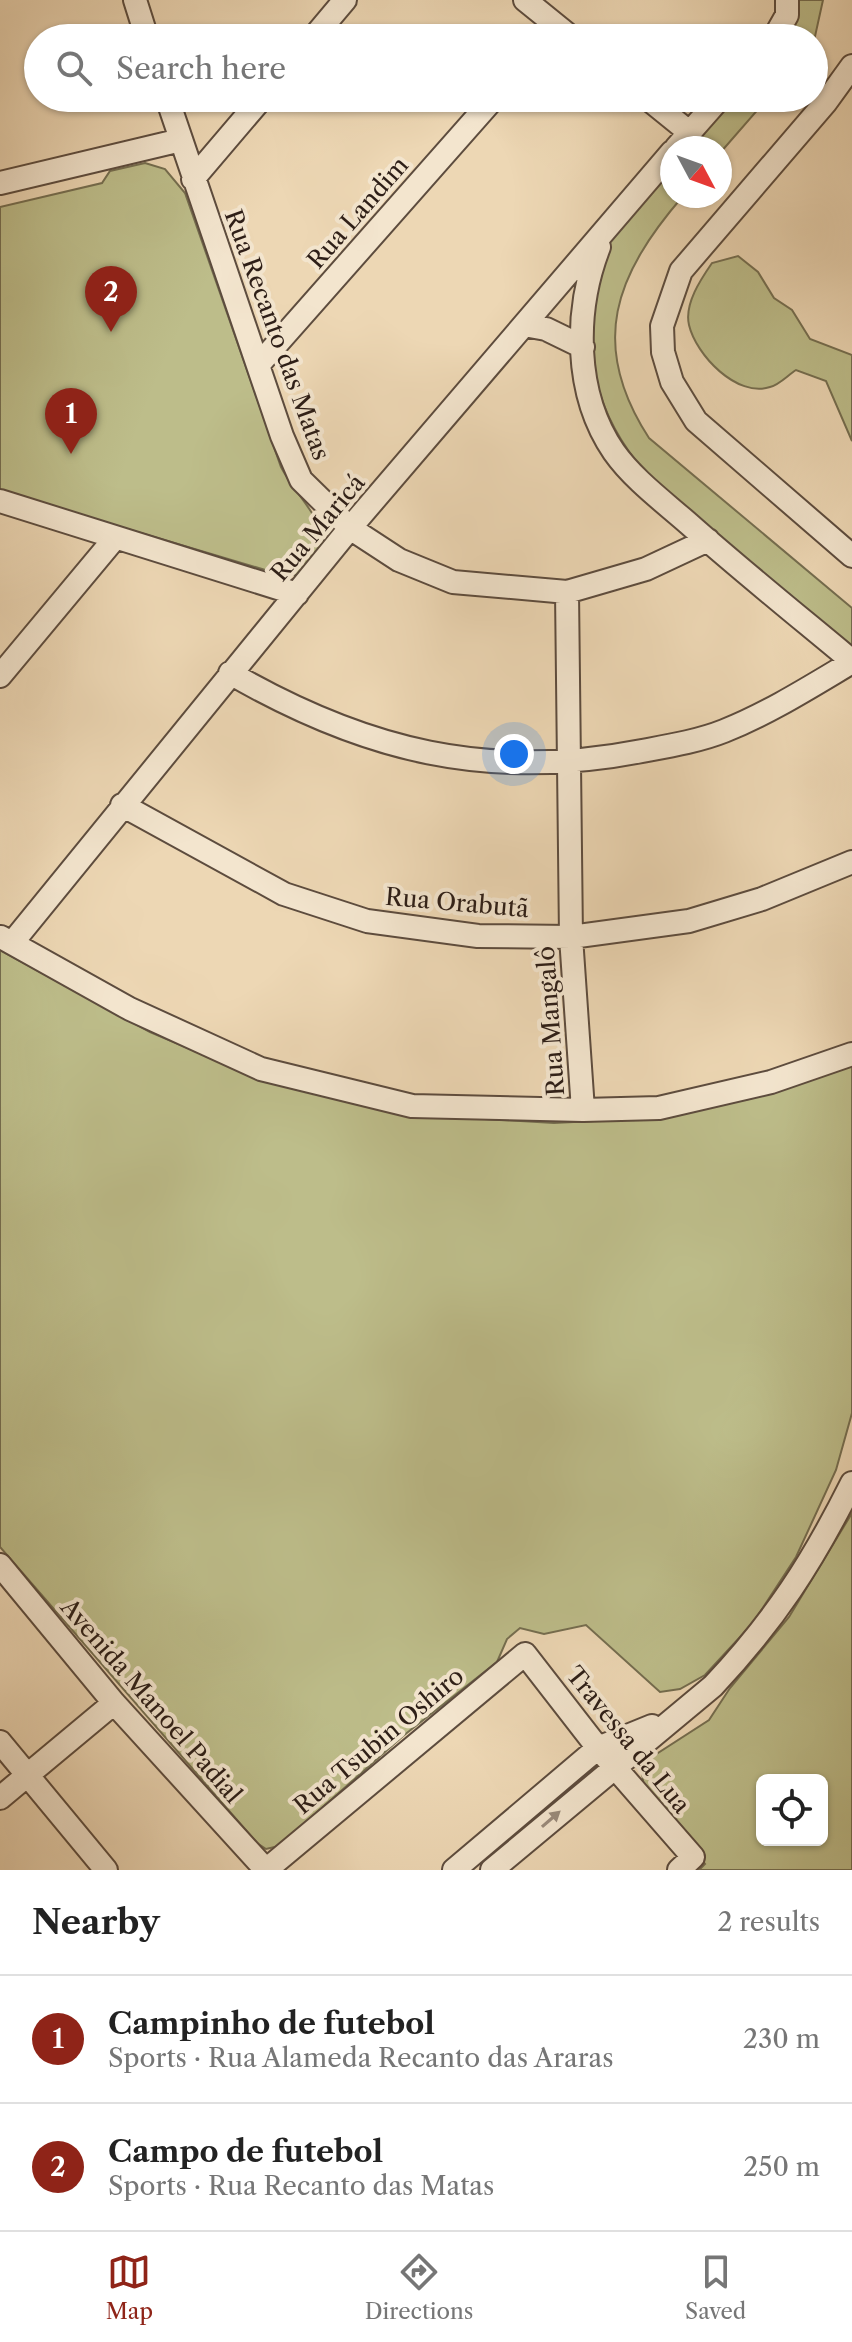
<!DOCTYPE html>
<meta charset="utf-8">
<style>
body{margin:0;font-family:"Libre Caslon Text",serif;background:#f6f6f6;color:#222}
.controls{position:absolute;right:24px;bottom:24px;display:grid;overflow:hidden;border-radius:12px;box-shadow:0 2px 6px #0004}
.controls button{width:72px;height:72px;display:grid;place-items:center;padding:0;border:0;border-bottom:2px solid #e0e0e0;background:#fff;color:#222;font:40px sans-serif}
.compass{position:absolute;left:660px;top:136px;width:72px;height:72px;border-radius:50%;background:#fff;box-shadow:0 2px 6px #0004;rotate:131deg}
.you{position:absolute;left:514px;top:754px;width:28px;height:28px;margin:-20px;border:6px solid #fff;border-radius:50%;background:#1a73e8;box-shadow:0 0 0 12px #1a73e833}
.badge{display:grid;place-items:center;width:52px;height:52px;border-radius:50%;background:#8f2418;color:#fff;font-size:26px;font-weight:700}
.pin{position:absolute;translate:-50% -66px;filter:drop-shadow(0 2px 4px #0008)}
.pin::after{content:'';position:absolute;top:42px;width:28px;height:24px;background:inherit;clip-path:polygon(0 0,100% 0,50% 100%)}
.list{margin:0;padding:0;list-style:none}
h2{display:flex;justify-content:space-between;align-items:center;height:104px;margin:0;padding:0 32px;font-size:34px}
h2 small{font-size:26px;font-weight:400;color:#767676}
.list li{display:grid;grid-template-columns:52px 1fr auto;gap:24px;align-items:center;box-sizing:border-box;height:128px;padding:0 32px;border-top:2px solid #e0e0e0}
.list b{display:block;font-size:30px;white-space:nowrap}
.list p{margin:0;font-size:26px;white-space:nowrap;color:#767676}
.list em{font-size:26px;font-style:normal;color:#767676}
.icon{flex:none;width:44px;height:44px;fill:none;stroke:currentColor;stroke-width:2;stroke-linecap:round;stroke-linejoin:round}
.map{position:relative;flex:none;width:852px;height:1870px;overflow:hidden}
.search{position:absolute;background:#fff;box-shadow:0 2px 6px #0004;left:24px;right:24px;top:24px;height:88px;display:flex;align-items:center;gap:20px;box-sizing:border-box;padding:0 28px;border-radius:44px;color:#767676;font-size:30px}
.sheet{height:360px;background:#fff}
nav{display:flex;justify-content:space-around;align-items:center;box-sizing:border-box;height:112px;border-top:2px solid #e0e0e0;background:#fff;font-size:22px;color:#767676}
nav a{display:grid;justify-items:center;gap:4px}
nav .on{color:#8f2418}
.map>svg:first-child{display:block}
</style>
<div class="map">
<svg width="852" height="1870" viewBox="0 0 852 1870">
<rect width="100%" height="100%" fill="#edd7b4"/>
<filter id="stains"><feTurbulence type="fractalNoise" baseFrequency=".0025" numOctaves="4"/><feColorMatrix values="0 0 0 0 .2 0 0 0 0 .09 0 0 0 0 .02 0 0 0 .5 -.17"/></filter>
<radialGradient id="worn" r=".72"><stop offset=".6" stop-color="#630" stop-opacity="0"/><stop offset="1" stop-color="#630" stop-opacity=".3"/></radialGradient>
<path fill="#bdbd8a" stroke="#756e50" stroke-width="2" fill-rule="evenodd" d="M797,0H823L814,41L783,38Z
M730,98H768L720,153V148H687Z
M145,163L165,169L185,193L281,467C293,491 324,520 324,544L298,575H282L0,491V207L102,183L110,171Z
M672,165V196H683C615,275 588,344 649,438L852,608V649L645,472C596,415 582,356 599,283C603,265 606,246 616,230C630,207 654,186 672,165Z
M738,256L758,272L774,298L792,310L810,339L852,355V441L826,381L796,370C788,375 779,385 770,387C737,398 696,355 689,325C684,304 701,279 712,263Z
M0,950L150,1032L235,1068L435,1116L554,1123L633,1119L749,1099L852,1066V1413L836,1470L796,1557L753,1623L705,1675L680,1689L660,1692L586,1625L544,1634L520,1628L507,1639L497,1662L403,1736L279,1846L266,1849L257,1843L0,1547Z
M852,1513V1870H699L705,1864L644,1789L641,1764L709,1720L730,1688L789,1617ZM762,1780H822V1840H762Z"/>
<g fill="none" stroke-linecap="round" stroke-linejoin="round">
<defs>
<path id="minor" d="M135,0L147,38
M525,0L572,38
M313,38L345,0
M774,38L787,15V0
M852,66L826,102L681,271L662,326L663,352L672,382L696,421L852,556
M167,98L282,436L301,480L350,528L399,560L453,582L567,592L646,569L708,540
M647,98L689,132
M676,148L720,98
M193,179L262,98
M0,183L181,140
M599,247C574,311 574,394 614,452C633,479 664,502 689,524C742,571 798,616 852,661
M524,325L546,329L583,347
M260,363L494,98
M0,501L297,594
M567,592L571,937L583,1110
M230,673C365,751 488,781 642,751C669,746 699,741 724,731C769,713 810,687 852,662
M0,676L115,538
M122,805L284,894L367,921L478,936L571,937L689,921L762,899L852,862
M1,937L130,1009L261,1069L412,1106L583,1110L659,1108L771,1082L852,1054
M12,943L350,528L672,152
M0,1565L114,1703L266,1870
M0,1742L106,1870
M0,1798L114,1703
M266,1870L525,1654L598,1748L693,1857L679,1870
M454,1870L598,1748L652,1726
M492,1870L713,1686C775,1620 812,1563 852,1483"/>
</defs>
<use href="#minor" stroke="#5d4c3e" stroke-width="26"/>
<use href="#minor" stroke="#f3e5ce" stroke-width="22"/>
</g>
<defs><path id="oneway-solid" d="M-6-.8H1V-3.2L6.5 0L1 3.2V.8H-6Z" transform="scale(2)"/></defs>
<use fill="#9a8b7c" href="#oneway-solid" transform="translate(551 1819) rotate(-41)"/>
<g text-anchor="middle" stroke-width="8" stroke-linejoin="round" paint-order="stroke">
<g font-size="24" fill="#2d1e17" stroke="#f3e5ce">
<text transform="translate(358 213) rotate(-49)" y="8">Rua Landim</text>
<text transform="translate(277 335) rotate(70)" y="8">Rua Recanto das Matas</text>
<text transform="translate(318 528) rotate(-50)" y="8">Rua Maricá</text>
<text transform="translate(457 903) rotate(5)" y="8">Rua Orabutã</text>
<text transform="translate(551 1021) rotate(-94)" y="8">Rua Mangalô</text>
<text transform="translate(151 1701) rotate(49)" y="8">Avenida Manoel Padial</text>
<text transform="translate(628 1740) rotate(51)" y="8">Travessa da Lua</text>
<text transform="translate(379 1741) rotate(-40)" y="8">Rua Tsubin Oshiro</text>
</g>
</g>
<rect width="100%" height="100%" filter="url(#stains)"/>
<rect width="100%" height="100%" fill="url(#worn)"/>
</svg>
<div class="controls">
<button><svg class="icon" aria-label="locate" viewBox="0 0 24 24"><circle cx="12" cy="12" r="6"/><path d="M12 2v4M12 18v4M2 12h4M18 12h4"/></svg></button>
</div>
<svg class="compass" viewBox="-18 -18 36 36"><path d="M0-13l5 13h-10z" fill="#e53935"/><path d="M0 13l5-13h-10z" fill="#767676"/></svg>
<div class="you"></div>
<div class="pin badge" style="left:71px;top:454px">1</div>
<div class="pin badge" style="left:111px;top:332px">2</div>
<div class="search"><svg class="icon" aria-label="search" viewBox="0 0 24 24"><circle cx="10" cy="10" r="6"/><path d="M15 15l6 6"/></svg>Search here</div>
</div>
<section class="sheet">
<h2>Nearby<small>2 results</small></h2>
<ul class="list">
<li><span class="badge">1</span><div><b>Campinho de futebol</b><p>Sports · Rua Alameda Recanto das Araras</p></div><em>230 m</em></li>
<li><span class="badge">2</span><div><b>Campo de futebol</b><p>Sports · Rua Recanto das Matas</p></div><em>250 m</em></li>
</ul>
</section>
<nav>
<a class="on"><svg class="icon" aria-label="map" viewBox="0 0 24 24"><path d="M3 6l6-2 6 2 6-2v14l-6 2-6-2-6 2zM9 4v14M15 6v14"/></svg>Map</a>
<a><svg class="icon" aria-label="directions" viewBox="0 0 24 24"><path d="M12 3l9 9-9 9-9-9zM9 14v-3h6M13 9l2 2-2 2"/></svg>Directions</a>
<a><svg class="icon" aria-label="saved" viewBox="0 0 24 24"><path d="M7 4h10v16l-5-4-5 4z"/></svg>Saved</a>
</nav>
